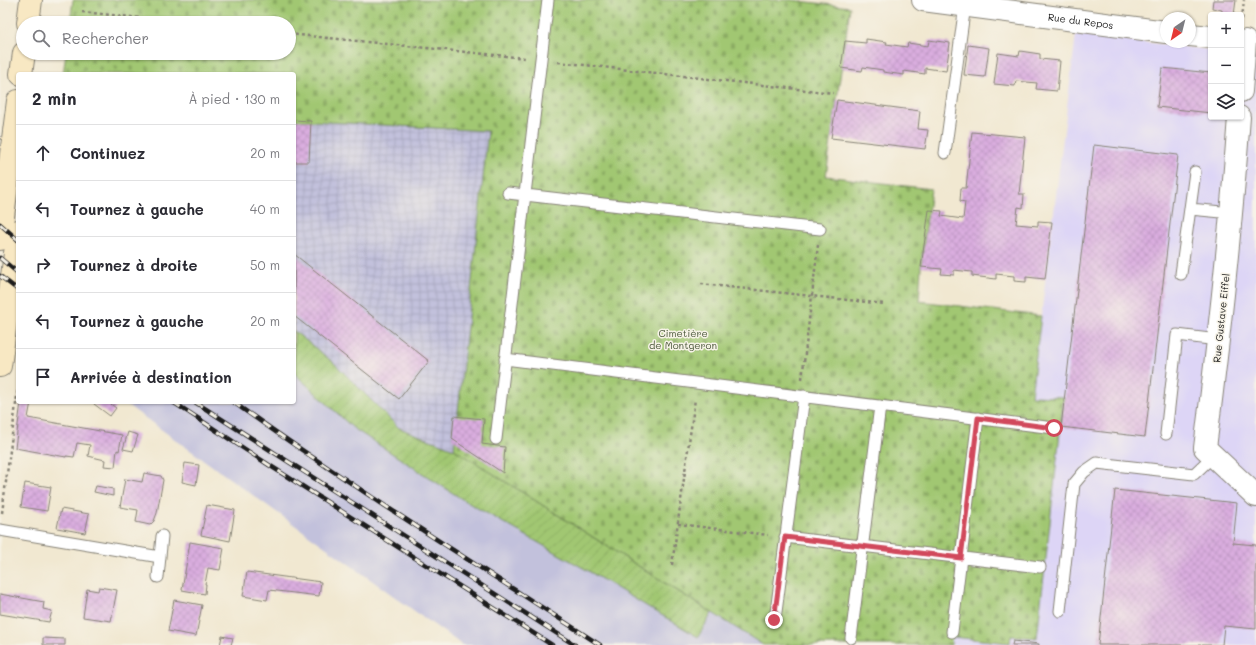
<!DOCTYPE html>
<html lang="fr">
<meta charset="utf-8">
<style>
body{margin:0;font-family:Mali,sans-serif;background:#f7f7f7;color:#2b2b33}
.controls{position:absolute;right:12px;top:12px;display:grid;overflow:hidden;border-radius:4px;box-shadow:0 1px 3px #0004}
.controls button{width:36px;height:36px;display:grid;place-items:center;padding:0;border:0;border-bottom:1px solid #e1e1e2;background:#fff;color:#2b2b33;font:20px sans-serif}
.compass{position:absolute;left:1160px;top:12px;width:36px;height:36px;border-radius:50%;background:#fff;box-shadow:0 1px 3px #0004;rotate:215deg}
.stop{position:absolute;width:12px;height:12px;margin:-9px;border:3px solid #d1495b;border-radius:50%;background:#fff}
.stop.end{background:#d1495b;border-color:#fff;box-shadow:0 1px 4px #0008}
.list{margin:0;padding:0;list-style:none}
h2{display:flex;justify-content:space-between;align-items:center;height:52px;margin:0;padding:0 16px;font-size:17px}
h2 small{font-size:13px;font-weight:400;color:#7c7c81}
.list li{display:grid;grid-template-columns:26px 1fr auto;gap:12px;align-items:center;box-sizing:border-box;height:56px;padding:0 16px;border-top:1px solid #e1e1e2}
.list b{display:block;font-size:15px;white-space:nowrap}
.list em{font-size:13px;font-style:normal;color:#7c7c81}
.icon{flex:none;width:22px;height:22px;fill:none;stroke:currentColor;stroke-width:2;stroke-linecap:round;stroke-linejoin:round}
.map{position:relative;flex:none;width:1256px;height:645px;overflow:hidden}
.search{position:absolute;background:#fff;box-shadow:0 1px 3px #0004;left:16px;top:16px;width:280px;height:44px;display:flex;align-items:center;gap:10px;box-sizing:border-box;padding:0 14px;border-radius:22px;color:#7c7c81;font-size:15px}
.panel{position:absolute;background:#fff;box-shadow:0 1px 3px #0004;left:16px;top:72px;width:280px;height:332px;border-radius:4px}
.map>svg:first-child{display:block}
</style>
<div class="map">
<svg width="1256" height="645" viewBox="0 0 1256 645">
<defs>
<pattern id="industrial-grid" width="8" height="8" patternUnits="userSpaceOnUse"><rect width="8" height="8" fill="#c2c1dc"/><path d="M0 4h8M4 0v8" fill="none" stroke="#a6a5bc"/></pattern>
<pattern id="cemetery-stones" width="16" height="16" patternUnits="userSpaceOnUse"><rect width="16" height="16" fill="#a1c772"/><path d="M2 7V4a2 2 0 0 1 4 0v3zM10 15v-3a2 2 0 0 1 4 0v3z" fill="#8aaa62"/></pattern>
<pattern id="garden-furrows" width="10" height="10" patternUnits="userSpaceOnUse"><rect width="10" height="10" fill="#a1c772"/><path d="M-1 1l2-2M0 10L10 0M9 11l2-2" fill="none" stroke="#8aaa62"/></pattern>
<pattern id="building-cross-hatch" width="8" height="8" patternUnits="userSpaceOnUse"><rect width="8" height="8" fill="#daaddf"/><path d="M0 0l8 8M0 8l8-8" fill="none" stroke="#ba94bf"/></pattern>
</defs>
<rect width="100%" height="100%" fill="#f7f3e8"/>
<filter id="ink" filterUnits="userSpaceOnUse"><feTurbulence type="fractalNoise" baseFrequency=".025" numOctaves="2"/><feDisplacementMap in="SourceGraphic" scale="8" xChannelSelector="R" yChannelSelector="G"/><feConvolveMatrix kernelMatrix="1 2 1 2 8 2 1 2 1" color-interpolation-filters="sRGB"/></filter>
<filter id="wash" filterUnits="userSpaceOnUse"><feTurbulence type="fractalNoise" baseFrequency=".012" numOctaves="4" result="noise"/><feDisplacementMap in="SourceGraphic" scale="16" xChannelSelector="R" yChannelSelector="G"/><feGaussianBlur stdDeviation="0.9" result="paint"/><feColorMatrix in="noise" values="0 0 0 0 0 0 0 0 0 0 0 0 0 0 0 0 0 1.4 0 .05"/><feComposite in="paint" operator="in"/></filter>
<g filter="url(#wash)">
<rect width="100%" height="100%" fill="#f1e8d1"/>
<path fill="#ddd5f6" d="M1076,34L1211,50V117H1241V54L1256,56V645H951L952,637L1009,643L1011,636L1037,638L1064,397H1031Z"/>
<path fill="url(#industrial-grid)" d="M294,120L488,131L454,449L399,428L334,363L294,331Z"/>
<path fill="#c2c1dc" d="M294,331L334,363L399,428L454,449L763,645H462L123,402H294Z"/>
<path fill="url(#cemetery-stones)" stroke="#5e7247" d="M73,0H791L850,7L826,176L931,189L921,267L919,301L1041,316L1031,396L1064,397L1037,638L1011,636L1010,643L952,637L951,645H763L454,449L488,131L294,120V74H63L66,53H289V23H70Z"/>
<path fill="url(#garden-furrows)" stroke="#5e7247" d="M294,331L334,363L399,428L454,449L712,613L698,637L585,569L465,501L353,428L294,373Z"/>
<g id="blocks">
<path fill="url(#building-cross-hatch)" d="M1213,0H1236L1234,15H1222V10L1212,8Z
M866,39L887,42L886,44L907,47L908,43L928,46L929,40L950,43L946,71L925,68V74L904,71V75L883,72V70L863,67L862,71L841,68L845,41L866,43Z
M968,45L989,48L985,77L964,75Z
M1020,51L1040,54V59L1060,61L1057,91L1036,89L1037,83L1016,81L1015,86L994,84L998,53L1019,56Z
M1162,68L1211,73V113L1157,107Z
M837,100L920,111L918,129L928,130L925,149L831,138Z
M294,120L311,121L309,162H294Z
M972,132L1025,137L1019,194H1024L1023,208L1018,207L1016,224L1038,226V221L1052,222L1045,279L1026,277V282L1014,281V276L996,274V279L972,276V272L954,270V275L941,274L942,269L921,267L929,210L942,211L941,216L963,219L965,202L960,201L961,188H966Z
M1094,145L1178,155L1145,437L1061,427Z
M294,254L429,361L399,399L294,316Z
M21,402H31L28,418L122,435L119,451L117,450L115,467L104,466L105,460L88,456L90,445L77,443L74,457L66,456V457L15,448Z
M95,402H108L116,408L110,416L94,404Z
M454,416L484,419L482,444L505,447L503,473L452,439Z
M128,432L138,435L133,451L123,449Z
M185,463L199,465L196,485L182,482Z
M144,473L161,476L163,480L157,513L154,521L150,525L136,522L138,510L120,507L125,479L142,482Z
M25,483L51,487L47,511L21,507Z
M96,486L113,489V496L94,492Z
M1115,490L1237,503L1233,543L1256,545V629L1224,626L1222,645H1098Z
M207,505L235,510L230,541L201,535Z
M61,509L89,514L85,533L57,528Z
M190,542L224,548L220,570L208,568L205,584H206L205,594L182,590Z
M247,572L321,582L319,596L269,590L267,600L243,596Z
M99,587L117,590L111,621L83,617L87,589L98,591Z
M0,594L44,602L43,609L52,611L49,622L0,614Z
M174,600L202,605L196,636L168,631Z
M222,636L233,638L231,645H220Z
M43,638L65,639V645H43Z
M1013,641L1039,644V645H1012Z"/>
</g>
</g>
<g filter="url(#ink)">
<use href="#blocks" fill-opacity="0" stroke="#868276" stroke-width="1"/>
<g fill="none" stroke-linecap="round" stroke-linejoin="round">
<defs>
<path id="lane" d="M945,153L965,5
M508,193L820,229
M1190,209L1232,213
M1181,274L1195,172
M505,359L1054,428
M1166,434L1177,335L1218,340
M496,439L548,0
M0,530L160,557
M785,537L1040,567
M158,577L162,536
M1060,611L1074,484L1084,472L1097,463L1194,474L1213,456
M775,620L804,396
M952,632L978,418
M851,638L880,406"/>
<g id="street">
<path id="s1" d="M923,0L1166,32"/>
<path d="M1190,35L1211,37"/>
<path d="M1241,91L1245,41"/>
<path d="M1239,117C1231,228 1219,338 1205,448L1256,496"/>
</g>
<path id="secondary" d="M28,23L31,0
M21,74L24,53
M0,239L18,101
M0,366L18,231"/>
</defs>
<use href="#lane" stroke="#868276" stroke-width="13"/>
<use href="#street" stroke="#868276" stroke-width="24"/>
<use href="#secondary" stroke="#868276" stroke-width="24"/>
<path stroke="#868276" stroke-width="2.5" stroke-dasharray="3 3" stroke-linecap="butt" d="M82,12L190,23
M1242,19L1244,0
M289,34L525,58
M558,62L833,93
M701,284L885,304
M802,379L818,245
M2,513L18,388
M678,524L768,535
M672,565L695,399"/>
<use href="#lane" stroke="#fff" stroke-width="11"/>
<use href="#street" stroke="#fff" stroke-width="22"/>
<use href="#secondary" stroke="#f8e8c3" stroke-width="22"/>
<defs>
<path id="rail" d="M0,224L18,240
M0,258L18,273
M0,276L18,290
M173,402L269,465L552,645
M195,402L575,645
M233,402C352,487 477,565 600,645"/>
</defs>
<use href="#rail" stroke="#1c1c1c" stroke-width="4.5"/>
<use href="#rail" stroke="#f7f3e8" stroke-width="3" stroke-dasharray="9" stroke-linecap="butt"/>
</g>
</g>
<g fill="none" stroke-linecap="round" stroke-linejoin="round" filter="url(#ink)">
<path stroke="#d1495b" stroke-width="5" d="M774,620L785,537L961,558L978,418L1054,428"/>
</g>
<g text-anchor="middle" stroke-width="3" stroke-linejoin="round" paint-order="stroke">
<g font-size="10" fill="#1c1c1c" stroke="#f7f3e8">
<text dy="4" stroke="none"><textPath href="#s1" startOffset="159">Rue du Repos</textPath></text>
<text transform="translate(1221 318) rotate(-84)" y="4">Rue Gustave Eiffel</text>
</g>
<g font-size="10" fill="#4b583a" stroke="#f7f3e8">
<text x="683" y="337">Cimetière<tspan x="683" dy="12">de Montgeron</tspan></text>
</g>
</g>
</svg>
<div class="controls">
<button>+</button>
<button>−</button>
<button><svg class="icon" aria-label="layers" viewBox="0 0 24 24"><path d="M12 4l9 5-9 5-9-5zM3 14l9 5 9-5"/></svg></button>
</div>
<svg class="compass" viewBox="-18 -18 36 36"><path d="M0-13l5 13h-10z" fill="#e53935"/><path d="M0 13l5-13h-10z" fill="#7c7c81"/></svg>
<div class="stop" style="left:1054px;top:428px"></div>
<div class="stop end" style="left:774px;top:620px"></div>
<div class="search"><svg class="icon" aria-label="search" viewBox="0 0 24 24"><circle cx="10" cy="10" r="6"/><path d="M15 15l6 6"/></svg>Rechercher</div>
<section class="panel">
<h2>2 min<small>À pied · 130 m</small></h2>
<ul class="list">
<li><svg class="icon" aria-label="ahead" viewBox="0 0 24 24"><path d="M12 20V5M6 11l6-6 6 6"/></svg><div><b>Continuez</b></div><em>20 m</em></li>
<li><svg class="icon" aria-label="left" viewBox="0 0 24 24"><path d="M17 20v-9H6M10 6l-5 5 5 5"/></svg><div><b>Tournez à gauche</b></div><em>40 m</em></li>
<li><svg class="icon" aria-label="right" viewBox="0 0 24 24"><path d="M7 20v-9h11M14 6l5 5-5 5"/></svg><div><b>Tournez à droite</b></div><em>50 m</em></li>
<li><svg class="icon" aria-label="left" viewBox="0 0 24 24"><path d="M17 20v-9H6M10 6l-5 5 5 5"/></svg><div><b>Tournez à gauche</b></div><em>20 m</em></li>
<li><svg class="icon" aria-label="arrive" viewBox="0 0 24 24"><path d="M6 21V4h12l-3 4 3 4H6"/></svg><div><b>Arrivée à destination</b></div></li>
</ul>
</section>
</div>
